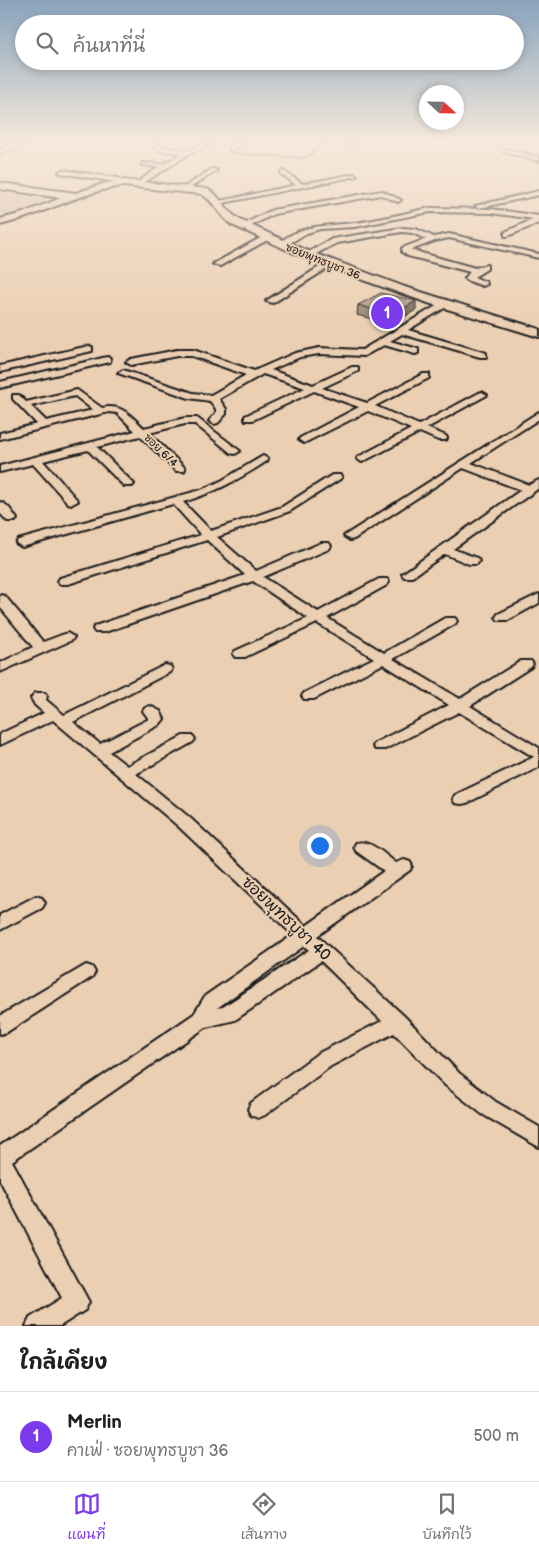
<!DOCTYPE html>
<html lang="th">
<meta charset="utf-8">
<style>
body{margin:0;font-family:"Balsamiq Sans","Playpen Sans Thai",sans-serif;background:#f2f2f2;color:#202124}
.compass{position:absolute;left:419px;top:85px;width:45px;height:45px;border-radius:50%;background:#fff;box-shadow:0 2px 8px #0003;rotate:112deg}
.you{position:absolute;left:319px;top:845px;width:18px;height:18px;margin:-12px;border:4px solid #fff;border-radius:50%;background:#1a73e8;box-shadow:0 0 0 8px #1a73e833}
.badge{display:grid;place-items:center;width:32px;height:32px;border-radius:50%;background:#7c3aed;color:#fff;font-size:16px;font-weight:700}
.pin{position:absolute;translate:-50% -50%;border:2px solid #fff;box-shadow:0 1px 5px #0006}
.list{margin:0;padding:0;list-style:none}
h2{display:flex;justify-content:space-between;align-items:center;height:65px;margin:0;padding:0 20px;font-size:21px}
h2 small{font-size:16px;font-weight:400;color:#757577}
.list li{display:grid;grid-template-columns:32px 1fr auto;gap:15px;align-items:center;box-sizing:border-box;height:90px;padding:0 20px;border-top:1px solid #e0e0e0}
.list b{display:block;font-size:19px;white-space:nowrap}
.list p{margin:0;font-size:16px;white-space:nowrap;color:#757577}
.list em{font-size:16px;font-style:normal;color:#757577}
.icon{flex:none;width:28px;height:28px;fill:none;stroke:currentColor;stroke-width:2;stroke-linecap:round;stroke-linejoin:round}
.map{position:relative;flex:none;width:539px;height:1326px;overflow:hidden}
.search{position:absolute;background:#fff;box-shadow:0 2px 8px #0003;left:15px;right:15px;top:15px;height:55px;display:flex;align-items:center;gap:12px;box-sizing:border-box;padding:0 18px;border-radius:28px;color:#757577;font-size:19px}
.sheet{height:155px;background:#fff}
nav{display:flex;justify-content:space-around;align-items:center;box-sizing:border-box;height:70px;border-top:1px solid #e0e0e0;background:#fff;font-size:14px;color:#757577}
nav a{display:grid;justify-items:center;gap:2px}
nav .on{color:#7c3aed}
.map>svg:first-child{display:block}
</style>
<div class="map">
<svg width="539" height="1326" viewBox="0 0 539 1326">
<rect width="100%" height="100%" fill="#ebcfb2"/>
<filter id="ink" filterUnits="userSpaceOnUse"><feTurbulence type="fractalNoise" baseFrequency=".02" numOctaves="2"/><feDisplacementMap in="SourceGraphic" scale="10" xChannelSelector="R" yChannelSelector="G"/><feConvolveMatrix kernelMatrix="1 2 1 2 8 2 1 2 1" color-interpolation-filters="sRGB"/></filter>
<g filter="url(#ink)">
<path fill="#dac0a6" d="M0,191L62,201L0,220Z"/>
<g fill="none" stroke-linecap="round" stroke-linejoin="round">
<path stroke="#695e54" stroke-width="2.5" d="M231,153L301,158L309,156L324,142
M0,154L32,142"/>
<defs>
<path id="street" d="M3,142H11L0,147V143Z
M208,142H216L189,154L140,185L135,184L159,167L142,165V163L164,164L182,153L156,150L154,147L160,144L162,147L187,150Z
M237,142H244L234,150H230V148Z
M349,142H356L351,146H347Z
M506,149L539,157V161L504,152Z
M212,169L217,170L187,190H183V188Z
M62,170L118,178L126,183L123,185L116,182L60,173L59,172Z
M283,171L303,184L354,174L357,176L218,204L215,202L296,185L281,174V172Z
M382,191L401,200L398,202L381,195L274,214L247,228L240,226L272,210Z
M539,191V195L479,208L475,206Z
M430,208L491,209L539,216V223L508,236H505V232L534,219L491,213L430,212L355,227L320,229L307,233L285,246L278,244C300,224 327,226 354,223C380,220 405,213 430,208Z
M402,228L416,229L434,237L449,234L539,254V258L449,238L435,241L411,250L475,268L487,265V269L474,277L486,282L487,284L483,286L466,280L465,278L470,272L408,256L402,252V248L426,239L412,233L402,232L337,243L310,257L303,255L332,239Z
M264,236L271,238L220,266L213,264Z
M327,262L334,264L273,303L266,301Z
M443,302L447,305L446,307L408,330L486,353V357H480L402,334L390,341L418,349V353L415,354L384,345L364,356L319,354L300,357L271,370L313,385L352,367H358V371L322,388L367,403L423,374H429V378L375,406L419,425L479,393L482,392L487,395L427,428L446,436L447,438L446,440H438L420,432L362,462L357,459L358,457L411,429L368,411L304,443L299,440L300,438L359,407L314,391L253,420H245V416L305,388L263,374L219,399L226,409V414L218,423L214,424L209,421L216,413V409L210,401L189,398L118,373L123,370L193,393L211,395L246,375L192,356H177L131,365L126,362L131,359L177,350H193L254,371L295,353L319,348L362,350Z
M89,346L92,347V351L0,372V366Z
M107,357L110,358V362L0,388V382Z
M77,390L102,408C121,403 131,416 144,428L185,418H197L240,451L235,454L231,453L195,424H185L149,433L184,467L185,469L184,471H176L140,436L97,447L134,484L132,486H124L88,450L43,461L78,501L72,504L68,503L33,464L0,472V466L135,431L117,413L109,412L0,439V433L37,424L13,399V395H19L26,402ZM75,396L93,410L46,421L31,406Z
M539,412V419L471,463L529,485L539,480V488L453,549L477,558L479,561L477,564H469L445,554L412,577H404L402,574L521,490L463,468L354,539L350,540L344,536Z
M263,456L268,459L267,461C238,480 216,492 183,502L211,531L282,507L332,475H340L342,477L340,479L290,511L217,537L256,571L321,543H329L331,546L329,549L263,577L318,612L379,579H387L389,582L387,585L327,618L384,653L445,618H455L457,621L455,624L393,659L460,699L521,661H531L533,664L531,667L470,706L539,748V767L467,803L461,804L455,803L453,799L455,795L534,757L459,712L385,749H375L373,746L375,743L449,705L383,664L314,699H304L302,696L304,693L374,658L317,623L245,657H235L233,654L235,651L308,618L253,581L105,632H95L93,629L95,626L245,575L207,540L68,584H60L58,581L60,578L201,535L173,504L22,547L16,543L18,540L201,490L221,481Z
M0,502C7,503 13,513 17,519L15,521H7L0,513Z
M539,594V603L508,620H498L496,617L498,614Z
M0,595L5,596L43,642L67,633L74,637L72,640L0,672V663L33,647L0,607Z
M165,665L170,666L172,669L170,672L73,722L100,744L149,719L143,711L145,708L150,706L160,711L164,719L159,725L109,752L127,766L183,736H193L195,739L193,742L136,774L190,818L306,926L384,871L356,851L354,847L356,843C370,839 385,855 396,863L404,860L410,862L412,866L410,870L317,936L404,1016L459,1073L496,1102L539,1127V1147L482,1114L445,1085L394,1033L331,1066L265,1115L258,1118L251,1115L248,1109L251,1103L317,1054L382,1021L321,961L235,1020L206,1027L12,1161L89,1302L85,1310L60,1326H26L30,1318L62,1298L0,1180V1146L194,1014L205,996L293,935L178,826L53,720L0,745V734L44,713L35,705L31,698L35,693H45L47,696L46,700L64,715ZM304,946L309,950L223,1007L217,1008Z
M36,896L42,898L45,903L42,908L0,930V915Z
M86,965L92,967L95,972L92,977L7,1032L0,1034V1016Z"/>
<path id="secondary" d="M123,180L207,189L215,194L232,214L240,220L303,249L405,287L539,329V337L431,304L363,280L296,254L232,225C219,216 215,201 201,194L123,186C80,192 42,215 0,225V219L20,214L61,198L0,189V183L76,193L106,183Z"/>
</defs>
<use href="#street" stroke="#1c1c1c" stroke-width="4"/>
<use href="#secondary" stroke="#1c1c1c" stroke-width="4"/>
<use href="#street" fill="#ebcfb2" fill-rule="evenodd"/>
<use href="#secondary" fill="#ebcfb2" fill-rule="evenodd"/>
</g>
<path fill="#998776" stroke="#1c1c1c" d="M358,305L416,310L391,324L357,315Z"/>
<path fill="#7d6e60" stroke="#1c1c1c" d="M416,301V310L391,324L392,315Z"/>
<path fill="#b29d89" stroke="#1c1c1c" d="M381,293L416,301L392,315L358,305Z"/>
</g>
<linearGradient id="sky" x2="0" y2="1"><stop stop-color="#89a3bc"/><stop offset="0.43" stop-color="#f6e9dc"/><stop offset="1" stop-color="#f6e9dc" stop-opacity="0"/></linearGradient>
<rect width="539" height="328" fill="url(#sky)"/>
<g text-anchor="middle" stroke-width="4" stroke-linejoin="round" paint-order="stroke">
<g font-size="11" fill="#1c1c1c" stroke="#ebcfb2">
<text transform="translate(323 261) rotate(22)" y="4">ซอยพุทธบูชา 36</text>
<text transform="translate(161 450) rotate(44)" y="4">ซอย 6/4</text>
</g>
<g font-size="16" fill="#1c1c1c" stroke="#ebcfb2">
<text transform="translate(287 918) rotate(43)" y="6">ซอยพุทธบูชา 40</text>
</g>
</g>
</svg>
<svg class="compass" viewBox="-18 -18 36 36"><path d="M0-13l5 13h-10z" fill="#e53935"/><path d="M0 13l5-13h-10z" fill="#757577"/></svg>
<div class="you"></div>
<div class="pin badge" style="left:387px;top:313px">1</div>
<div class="search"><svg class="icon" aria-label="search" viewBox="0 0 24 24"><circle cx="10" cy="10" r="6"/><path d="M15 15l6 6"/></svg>ค้นหาที่นี่</div>
</div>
<section class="sheet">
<h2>ใกล้เคียง<small></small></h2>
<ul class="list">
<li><span class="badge">1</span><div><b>Merlin</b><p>คาเฟ่ · ซอยพุทธบูชา 36</p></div><em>500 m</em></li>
</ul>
</section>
<nav>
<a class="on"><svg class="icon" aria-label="map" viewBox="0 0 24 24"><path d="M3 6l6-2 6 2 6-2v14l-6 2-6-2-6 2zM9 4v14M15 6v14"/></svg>แผนที่</a>
<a><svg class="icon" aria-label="directions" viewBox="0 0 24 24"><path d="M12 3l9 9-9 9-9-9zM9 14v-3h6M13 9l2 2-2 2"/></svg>เส้นทาง</a>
<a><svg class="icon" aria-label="saved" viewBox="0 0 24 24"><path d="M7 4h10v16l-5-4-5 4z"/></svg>บันทึกไว้</a>
</nav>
